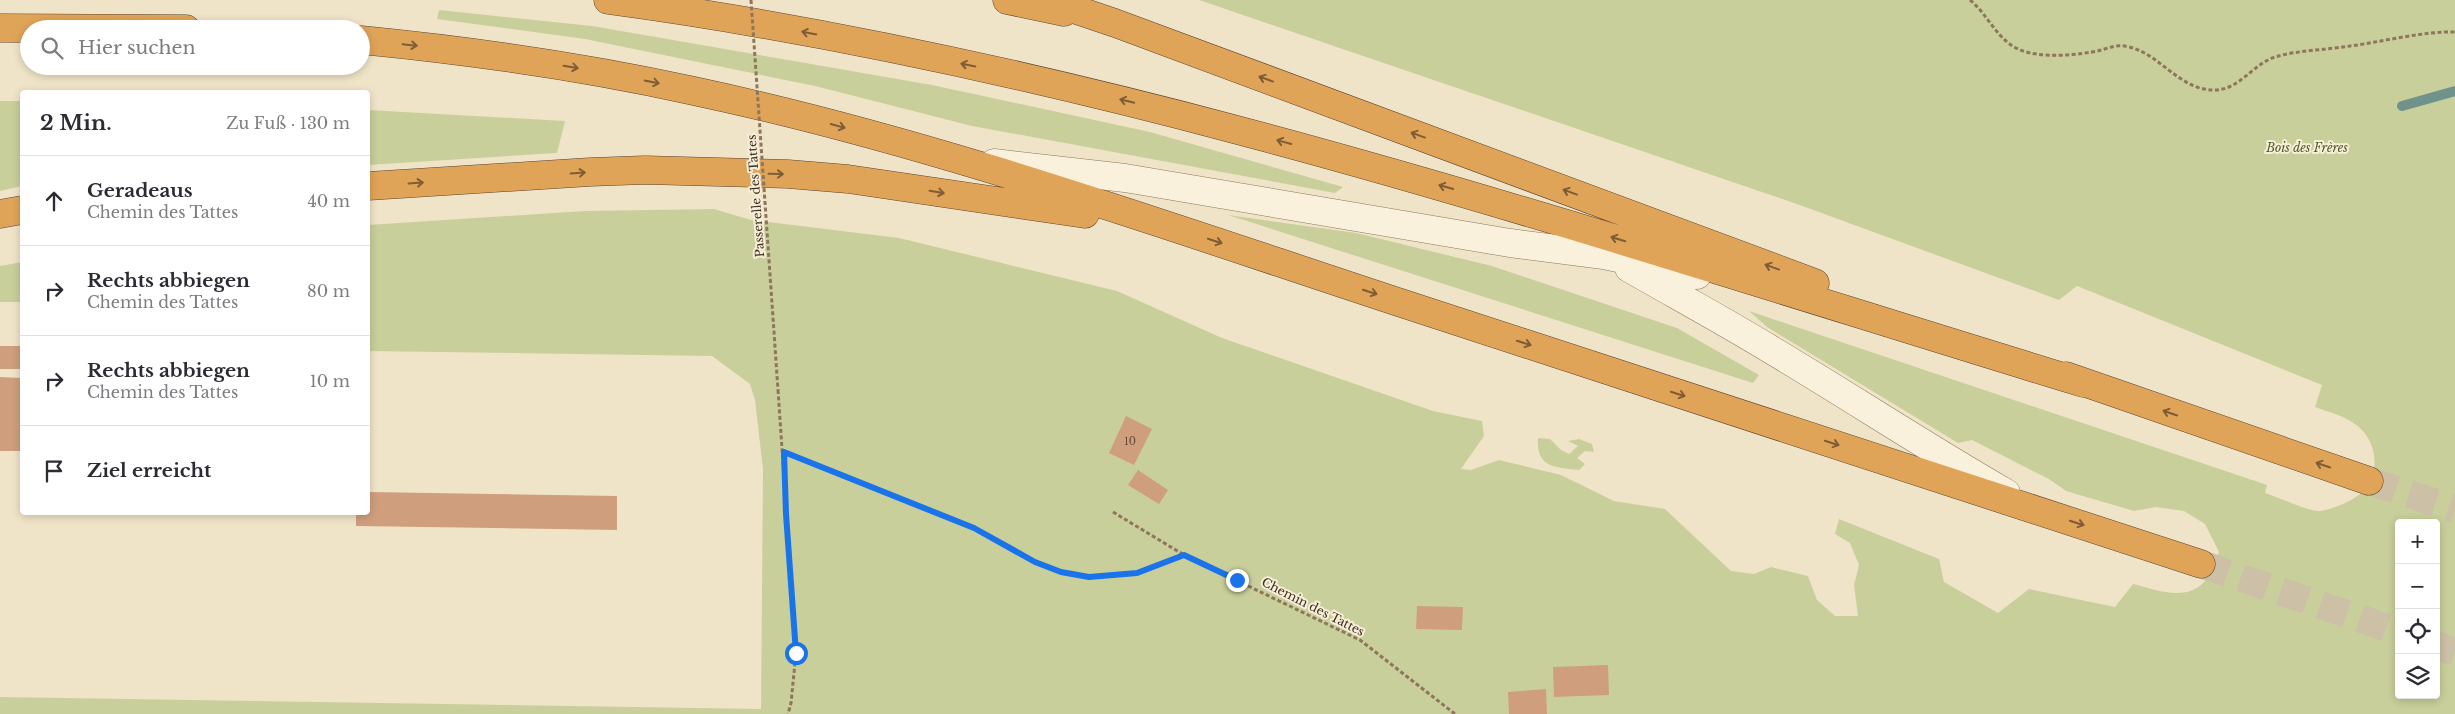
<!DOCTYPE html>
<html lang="de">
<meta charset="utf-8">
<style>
body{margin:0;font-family:"Libre Baskerville",serif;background:#f2f2f3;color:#2b2b33}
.controls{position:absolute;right:15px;bottom:15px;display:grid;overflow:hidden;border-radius:5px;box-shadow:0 2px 8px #0003}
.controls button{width:45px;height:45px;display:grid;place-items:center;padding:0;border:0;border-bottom:1px solid #e1e1e2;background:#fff;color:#2b2b33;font:25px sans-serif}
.stop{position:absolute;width:15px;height:15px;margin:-11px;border:4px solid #1a73e8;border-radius:50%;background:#fff}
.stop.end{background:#1a73e8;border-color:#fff;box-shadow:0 1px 5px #0008}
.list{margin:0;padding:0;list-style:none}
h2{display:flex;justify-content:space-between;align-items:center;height:65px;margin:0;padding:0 20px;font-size:21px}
h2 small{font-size:16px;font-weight:400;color:#7c7c81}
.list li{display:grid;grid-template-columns:32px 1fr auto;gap:15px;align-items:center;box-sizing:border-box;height:90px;padding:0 20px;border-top:1px solid #e1e1e2}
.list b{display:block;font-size:19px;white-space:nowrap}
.list p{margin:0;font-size:16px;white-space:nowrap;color:#7c7c81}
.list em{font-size:16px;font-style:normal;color:#7c7c81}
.icon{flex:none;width:28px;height:28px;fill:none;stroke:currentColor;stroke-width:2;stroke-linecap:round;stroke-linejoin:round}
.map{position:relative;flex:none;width:2455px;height:714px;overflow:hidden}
.search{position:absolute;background:#fff;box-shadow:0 2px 8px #0003;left:20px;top:20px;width:350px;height:55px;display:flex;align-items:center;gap:12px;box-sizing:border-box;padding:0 18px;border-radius:28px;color:#7c7c81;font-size:19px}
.panel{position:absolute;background:#fff;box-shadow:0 2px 8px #0003;left:20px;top:90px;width:350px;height:425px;border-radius:5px}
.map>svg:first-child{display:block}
</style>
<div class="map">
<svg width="2455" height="714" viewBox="0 0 2455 714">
<rect width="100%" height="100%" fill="#f0e4c8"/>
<path fill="#c9cf9b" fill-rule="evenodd" d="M1199,0H2455V714H0V697L761,709L763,469L755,400L750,384L712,356L368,351V225L585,211L714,209L751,220L899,238L1117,291L1222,338L1433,411L1482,421L1484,436L1461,469L1471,470L1499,460L1561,475L1614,501L1665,509L1731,571L1754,574L1771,567L1808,576L1817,600L1835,616H1858L1854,585L1859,565L1850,543L1835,534L1839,519L1939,559L1944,582L1998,613L2029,589L2115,607L2133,584C2157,590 2190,604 2208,577C2212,569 2215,560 2219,552L2205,524L2184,511L2156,507L2134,511L2066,491L2049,479L1972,440L1958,443L1767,327L1749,311L2267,485L2265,493C2275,496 2311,512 2319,511C2332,510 2356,500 2364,490C2380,472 2377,444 2360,428C2347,416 2331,413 2315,407L2322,385L2077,286L2059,300L1797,204ZM2399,523H2436V695H2399Z
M439,10L592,26L932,85L1150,132L1343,187L1335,193L972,126L815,86L585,39L437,19Z
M0,101H22V186L0,191Z
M368,110L565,121L557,153L368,165Z
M1228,215L1356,233L1492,266L1677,328L1759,375L1753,383Z
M22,262V302H0V266Z
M1538,438L1550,439L1561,450L1569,454L1578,446L1568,441L1579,439L1592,444L1594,452L1585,451L1577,458L1585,464L1579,470C1555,467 1536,468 1538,438Z"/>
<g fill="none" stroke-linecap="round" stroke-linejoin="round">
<path stroke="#6f938a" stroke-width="10" d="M2402,106L2455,91"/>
</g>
<path fill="#cf9f7d" d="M0,346H22V369H0Z
M0,377L22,378V451H0Z
M1126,416L1152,429L1134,465L1109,453Z
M1138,470L1168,490L1159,504L1128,485Z
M368,492L617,496V530L356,526V512H368Z
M1417,606L1463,607L1462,630L1416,629Z
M1608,665L1609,695L1554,697L1553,667Z
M1546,689L1547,714H1509L1508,692Z"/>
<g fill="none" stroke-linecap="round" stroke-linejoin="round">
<path stroke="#ccc0a6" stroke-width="28" stroke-dasharray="28 14" stroke-linecap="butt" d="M2369,481L2455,509
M2201,564L2399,632
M2436,645L2455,652"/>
<defs>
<path id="minor" d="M994,163L1125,178L1510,243L1604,255L1697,275
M1629,268C1676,295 1724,321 1770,349C1849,396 1926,447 2006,493"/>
<path id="highway" d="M608,0C1113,68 1597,235 2083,383
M1007,0L1064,12
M1047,0L1115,23L1815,283
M0,28L186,29
M361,40C473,51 585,67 694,91C933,142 1164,225 1395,301C1664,389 1933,475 2201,564
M368,186L590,172L645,170L788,174L848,179L1085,214
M0,214L22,210
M2066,376L2369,481"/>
</defs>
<use href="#minor" stroke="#8d765c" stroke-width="29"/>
<use href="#highway" stroke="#5b4430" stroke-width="29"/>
<path stroke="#8d765c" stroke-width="3" stroke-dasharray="4 2.5" stroke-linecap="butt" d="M1970,0C1986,13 1994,33 2011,45C2031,59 2068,56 2092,52C2106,50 2115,43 2129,47C2161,54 2179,91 2216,90C2240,89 2253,64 2275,57C2298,50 2326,50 2350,46C2381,42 2424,31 2455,32
M778,390L796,653L791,703L788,714
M784,452L974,528L1035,562L1061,572L1089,577L1137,573L1184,555L1360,640L1455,714
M1113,512L1184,555"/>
<use href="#minor" stroke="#faf1dc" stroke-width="28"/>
<use href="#highway" stroke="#e0a458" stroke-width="28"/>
<path stroke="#8d765c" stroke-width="3" stroke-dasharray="4 2.5" stroke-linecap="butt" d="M751,0L778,390"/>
</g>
<defs><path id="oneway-shaft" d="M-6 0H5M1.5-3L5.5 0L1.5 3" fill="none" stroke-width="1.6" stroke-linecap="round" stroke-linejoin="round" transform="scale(1.25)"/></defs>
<g stroke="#7e5d36">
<use href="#oneway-shaft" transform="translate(809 33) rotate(-169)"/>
<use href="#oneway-shaft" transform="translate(410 45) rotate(6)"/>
<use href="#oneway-shaft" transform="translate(968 65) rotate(-168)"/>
<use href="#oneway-shaft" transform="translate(571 67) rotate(9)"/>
<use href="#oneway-shaft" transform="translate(1266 79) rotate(-160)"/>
<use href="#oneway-shaft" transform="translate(652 82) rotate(11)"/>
<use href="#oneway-shaft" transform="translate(1127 101) rotate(-166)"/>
<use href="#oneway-shaft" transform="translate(838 126) rotate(15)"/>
<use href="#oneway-shaft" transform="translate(1418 135) rotate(-160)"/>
<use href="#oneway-shaft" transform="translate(1284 142) rotate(-165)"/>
<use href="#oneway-shaft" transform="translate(578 173) rotate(-4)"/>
<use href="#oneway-shaft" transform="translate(776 174) rotate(1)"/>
<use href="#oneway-shaft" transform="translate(416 183) rotate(-4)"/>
<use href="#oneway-shaft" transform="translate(1446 187) rotate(-164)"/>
<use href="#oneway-shaft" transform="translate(937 192) rotate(9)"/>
<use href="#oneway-shaft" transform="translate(1570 192) rotate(-160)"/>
<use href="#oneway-shaft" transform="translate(1618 239) rotate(-163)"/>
<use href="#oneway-shaft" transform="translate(1215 241) rotate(18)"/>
<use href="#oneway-shaft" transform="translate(1772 267) rotate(-160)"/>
<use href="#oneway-shaft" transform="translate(1370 292) rotate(18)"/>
<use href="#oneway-shaft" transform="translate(1524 343) rotate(18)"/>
<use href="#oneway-shaft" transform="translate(1678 394) rotate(18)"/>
<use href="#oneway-shaft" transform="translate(2170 413) rotate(-161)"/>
<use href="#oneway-shaft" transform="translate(1832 443) rotate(18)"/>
<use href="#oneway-shaft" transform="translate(2323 465) rotate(-161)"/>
<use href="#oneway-shaft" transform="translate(2077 523) rotate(18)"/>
</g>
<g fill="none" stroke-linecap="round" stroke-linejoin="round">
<path stroke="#1a73e8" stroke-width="6" d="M796,653L786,514L784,452L974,528L1035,562L1061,572L1089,577L1137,573L1184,555L1237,580"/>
</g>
<g text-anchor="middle" stroke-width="4" stroke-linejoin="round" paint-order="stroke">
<g font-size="10" fill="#624a37">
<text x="1130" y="445">10</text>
</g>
<g font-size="12" font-style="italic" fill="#4d5a26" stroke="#f7eed8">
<text x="2307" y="152">Bois des Frères</text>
</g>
<g font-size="12" fill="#3d2e20" stroke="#f7eed8">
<text transform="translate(756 196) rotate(-94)" y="4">Passerelle des Tattes</text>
<text transform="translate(1313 607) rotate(27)" y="4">Chemin des Tattes</text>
</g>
</g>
</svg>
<div class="controls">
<button>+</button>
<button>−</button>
<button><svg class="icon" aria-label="locate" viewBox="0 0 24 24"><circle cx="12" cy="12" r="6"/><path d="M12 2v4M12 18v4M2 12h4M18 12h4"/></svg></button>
<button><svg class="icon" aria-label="layers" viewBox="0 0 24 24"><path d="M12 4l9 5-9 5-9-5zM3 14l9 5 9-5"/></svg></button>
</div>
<div class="stop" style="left:796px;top:653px"></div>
<div class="stop end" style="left:1237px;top:580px"></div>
<div class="search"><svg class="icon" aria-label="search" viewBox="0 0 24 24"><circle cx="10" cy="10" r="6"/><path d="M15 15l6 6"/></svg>Hier suchen</div>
<section class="panel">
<h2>2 Min.<small>Zu Fuß · 130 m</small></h2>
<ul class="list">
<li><svg class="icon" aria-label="ahead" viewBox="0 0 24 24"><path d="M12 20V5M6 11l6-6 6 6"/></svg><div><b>Geradeaus</b><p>Chemin des Tattes</p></div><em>40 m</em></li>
<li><svg class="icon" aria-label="right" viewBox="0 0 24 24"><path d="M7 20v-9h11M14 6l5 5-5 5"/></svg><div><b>Rechts abbiegen</b><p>Chemin des Tattes</p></div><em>80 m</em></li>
<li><svg class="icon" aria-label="right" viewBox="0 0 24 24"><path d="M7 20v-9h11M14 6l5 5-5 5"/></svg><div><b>Rechts abbiegen</b><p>Chemin des Tattes</p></div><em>10 m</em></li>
<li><svg class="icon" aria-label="arrive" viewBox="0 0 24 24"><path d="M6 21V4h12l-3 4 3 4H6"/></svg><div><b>Ziel erreicht</b></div></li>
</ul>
</section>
</div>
